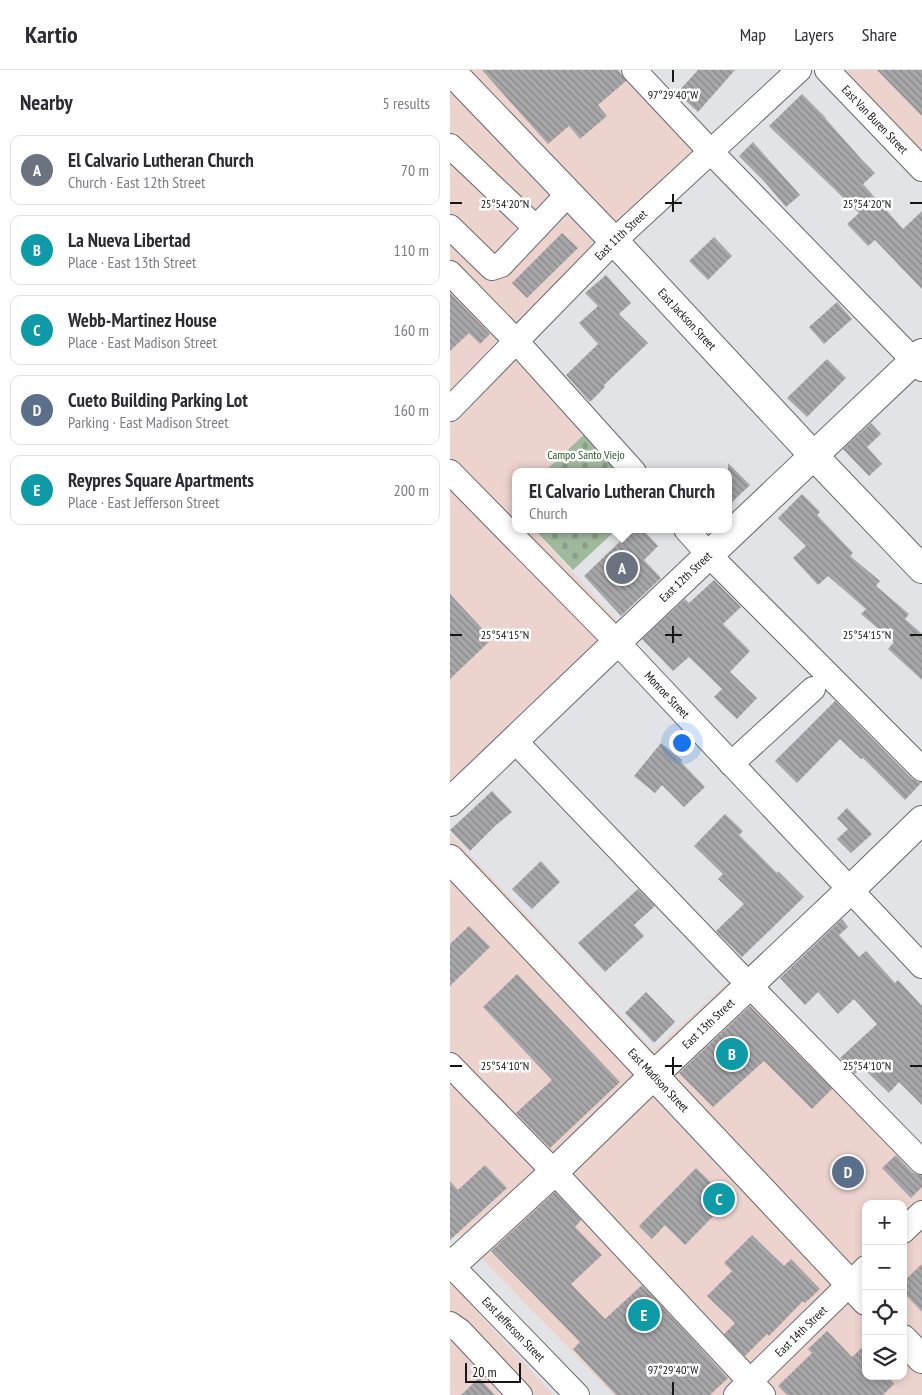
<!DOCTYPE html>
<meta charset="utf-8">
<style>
body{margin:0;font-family:"PT Sans Narrow",sans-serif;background:#f2f2f3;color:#2b2b33}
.controls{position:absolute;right:15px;bottom:15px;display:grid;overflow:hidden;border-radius:10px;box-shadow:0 2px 8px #0003}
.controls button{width:45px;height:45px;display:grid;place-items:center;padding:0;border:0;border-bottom:1px solid #e1e1e2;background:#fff;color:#2b2b33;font:25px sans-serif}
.scale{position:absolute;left:15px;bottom:12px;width:56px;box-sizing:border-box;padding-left:5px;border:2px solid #151516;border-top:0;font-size:14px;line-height:18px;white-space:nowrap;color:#151516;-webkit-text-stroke:4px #fff;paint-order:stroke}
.you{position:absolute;left:231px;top:672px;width:18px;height:18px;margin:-12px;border:4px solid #fff;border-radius:50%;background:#1a73e8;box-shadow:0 0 0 8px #1a73e833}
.badge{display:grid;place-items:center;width:32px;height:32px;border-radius:50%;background:#111827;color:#fff;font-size:16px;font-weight:700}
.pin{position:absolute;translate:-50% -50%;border:2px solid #fff;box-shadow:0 1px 5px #0006}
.popup{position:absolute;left:62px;top:398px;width:220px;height:65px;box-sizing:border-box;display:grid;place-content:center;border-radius:10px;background:#fff;filter:drop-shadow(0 1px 4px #0005);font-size:16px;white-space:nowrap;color:#7c7c81}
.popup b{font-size:19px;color:#2b2b33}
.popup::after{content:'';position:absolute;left:50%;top:100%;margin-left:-10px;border:10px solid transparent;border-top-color:#fff}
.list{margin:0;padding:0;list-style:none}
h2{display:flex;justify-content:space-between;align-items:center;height:65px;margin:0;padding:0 20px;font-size:21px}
h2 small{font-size:16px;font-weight:400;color:#7c7c81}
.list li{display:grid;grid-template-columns:32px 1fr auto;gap:15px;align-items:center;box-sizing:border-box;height:70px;margin:0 10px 10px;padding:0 10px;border:1px solid #e1e1e2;border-radius:10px}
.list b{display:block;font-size:19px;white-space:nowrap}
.list p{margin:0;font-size:16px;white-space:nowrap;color:#7c7c81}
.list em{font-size:16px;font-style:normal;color:#7c7c81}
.icon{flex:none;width:28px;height:28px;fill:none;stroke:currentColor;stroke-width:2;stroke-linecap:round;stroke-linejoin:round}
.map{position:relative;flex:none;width:472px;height:1325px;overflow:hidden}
header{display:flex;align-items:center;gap:30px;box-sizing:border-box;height:70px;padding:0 25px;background:#fff;border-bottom:1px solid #e1e1e2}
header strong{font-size:24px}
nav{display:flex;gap:28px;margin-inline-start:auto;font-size:18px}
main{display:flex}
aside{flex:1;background:#fff}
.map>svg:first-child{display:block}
</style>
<header>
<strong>Kartio</strong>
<nav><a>Map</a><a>Layers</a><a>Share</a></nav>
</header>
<main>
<aside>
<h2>Nearby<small>5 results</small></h2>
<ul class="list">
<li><span class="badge" style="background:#6b7280">A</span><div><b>El Calvario Lutheran Church</b><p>Church · East 12th Street</p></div><em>70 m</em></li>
<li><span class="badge" style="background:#0f9aa8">B</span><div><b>La Nueva Libertad</b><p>Place · East 13th Street</p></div><em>110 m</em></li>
<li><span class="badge" style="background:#0f9aa8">C</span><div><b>Webb-Martinez House</b><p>Place · East Madison Street</p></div><em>160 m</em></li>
<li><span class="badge" style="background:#5c6f8a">D</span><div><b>Cueto Building Parking Lot</b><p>Parking · East Madison Street</p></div><em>160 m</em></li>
<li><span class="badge" style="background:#0f9aa8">E</span><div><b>Reypres Square Apartments</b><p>Place · East Jefferson Street</p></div><em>200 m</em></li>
</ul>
</aside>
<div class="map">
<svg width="472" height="1325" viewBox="0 0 472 1325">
<defs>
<pattern id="cemetery-stones" width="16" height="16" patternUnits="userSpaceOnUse" patternTransform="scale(1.25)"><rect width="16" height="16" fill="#a0b99d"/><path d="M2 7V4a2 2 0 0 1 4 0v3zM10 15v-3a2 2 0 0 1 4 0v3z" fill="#899e86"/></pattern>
<pattern id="building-back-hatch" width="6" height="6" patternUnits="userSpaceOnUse" patternTransform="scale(1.25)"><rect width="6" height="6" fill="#a7a7a9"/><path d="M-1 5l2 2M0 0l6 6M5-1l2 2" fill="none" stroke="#878789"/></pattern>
</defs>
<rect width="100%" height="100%" fill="#e2e3e6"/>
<path fill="#edd3ce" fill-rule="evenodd" d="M0,0H168L248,80L64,254L150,350L94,402H66V428L59,433L66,440V459H83L167,551L0,722Z
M376,0H472V89Z
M0,763L203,981L283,908L472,1110V1325H164L0,1156ZM416,1134H453V1306H416Z
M2,1214L103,1325H0V1216Z"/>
<path fill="url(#cemetery-stones)" d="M137,362L177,402H94Z
M84,459H167L123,500Z"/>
<path fill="url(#building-back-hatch)" d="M32,0H168L176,11L148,35L157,46L130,69L119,56L98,74Z
M248,0H285L248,42L227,23Z
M427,0H472V46Z
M352,24L376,48H375L413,91L425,103L413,114L453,159L472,141V219L425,170L418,176L397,154L409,143L319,56Z
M303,72L350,125L336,137L314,111L289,86Z
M112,163L128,178L77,228L62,213Z
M264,167L282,186L258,210L239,191Z
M156,205L181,233L169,244L198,273L154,315L155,317L140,332L116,305L148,274L129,253L148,236L135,223Z
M0,223L40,264L30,274L19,263L0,281Z
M387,232L402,249L374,274L359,257Z
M377,289L396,308L357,347L337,328Z
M421,353L431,364L417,377L432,394L419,406L393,379Z
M278,393L300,415L278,436Z
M352,424L370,442L367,445L403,483L400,486L430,511L426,516L459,544L455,549L472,564V610L438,579L444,572L411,544L416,539L378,506L368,515L343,488L356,476L328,448Z
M183,459H192L208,476L194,490L211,508L171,546L134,506Z
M264,510L291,537L273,554L300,581L280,602L307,628L287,649L264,627L272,619L239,587L223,601L192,569L235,529L239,533Z
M0,524L42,569L0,609Z
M385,631L462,709L468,712H472L455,730L413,688L411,689L390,669L347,713L325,691Z
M211,673L232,690L231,692L255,717L234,737L212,715L205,723L184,706Z
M42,721L62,742L45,756L20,781L0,760Z
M397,738L422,764L401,783L387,769L398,759L387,748Z
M275,744L293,761L289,765L327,803L328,801L354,827L292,887L266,861L294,834L268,809L273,804L244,776Z
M91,791L110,812L82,839L62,819Z
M188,819L205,836L184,855L194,866L155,902L128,873Z
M392,849L398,857L389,865L409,887L416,881L445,913L448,910L472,936V1035L449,1012L439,1023L412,997L405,1004L390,988L427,954L404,929L388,944L368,922L355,935L330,908Z
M19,856L40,877L0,916V874Z
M67,904L170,1012L100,1078L66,1043L102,1010L33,937Z
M196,922L225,952L204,973L175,943Z
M300,936L382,1019L362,1039L314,991L263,1037L229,1003Z
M446,1085L462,1102L468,1105H472V1117L461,1128L432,1098Z
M35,1095L57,1118L0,1170V1111L8,1120Z
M246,1098L279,1130L235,1175L215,1155L202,1169L189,1156Z
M105,1122L131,1150L125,1157L152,1185L121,1214L155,1249L192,1215L278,1308L260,1325H166L123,1279L130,1272L41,1181Z
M302,1165L334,1196L341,1189L370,1219L355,1233L353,1231L319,1266L317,1264L295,1286L274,1264L285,1253L257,1226L282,1201L274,1193Z
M472,1194V1242L453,1222V1212Z
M377,1261L402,1287L416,1274V1306H437L444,1314L433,1325H337L328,1316L362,1283L358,1279Z
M29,1308L45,1325H11Z"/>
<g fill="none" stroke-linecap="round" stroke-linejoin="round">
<defs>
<g id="minor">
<path d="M184,0L261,82L472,299"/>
<path id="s1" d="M377,0L472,99"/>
<path d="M0,76L86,158"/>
<path d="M0,157L42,198L51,195L118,124"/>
<path d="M0,203L66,271L184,402"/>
<path id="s2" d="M0,339L164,171L349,0"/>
<path id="s3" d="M0,402L167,572L472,896"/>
<path d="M236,459L259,485L472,699"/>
<path d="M64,670L299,915L472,1092"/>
<path d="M281,694L363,619"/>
<path d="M0,995L110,1108L313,1325"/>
<path d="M453,1161L472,1143"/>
<path id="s4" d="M0,1194L127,1325"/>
<path d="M0,1254L10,1261L70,1325"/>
<path id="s5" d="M286,1325L416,1198"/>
</g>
<g id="major">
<path id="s6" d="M0,0L164,171L364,386L472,499"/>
<path id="s7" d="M0,732L167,572L472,283"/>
<path id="s8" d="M0,789L416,1231"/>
<path id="s9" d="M0,1197L104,1102L203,1006L400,820L472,750"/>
<path d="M453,1269L472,1289"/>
</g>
</defs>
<use href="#minor" stroke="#656769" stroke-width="26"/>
<use href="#major" stroke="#656769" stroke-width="30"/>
<use href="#minor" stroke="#fff" stroke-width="24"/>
<use href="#major" stroke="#fff" stroke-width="28"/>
</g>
<path fill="none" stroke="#151516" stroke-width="2" d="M223,0V12M223,124V142M0,133H12M215,133H232M460,133H472M223,556V573M0,565H12M215,565H232M460,565H472M223,987V1005M0,996H12M215,996H232M460,996H472M223,1312V1325"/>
<g text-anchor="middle" stroke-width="5" stroke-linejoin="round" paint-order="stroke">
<g font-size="12" fill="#151516" stroke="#fff">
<text dy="4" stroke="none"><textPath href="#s1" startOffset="69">East Van Buren Street</textPath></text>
<text dy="4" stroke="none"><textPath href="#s2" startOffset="244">East 11th Street</textPath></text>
<text dy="4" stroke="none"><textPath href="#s6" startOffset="344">East Jackson Street</textPath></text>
<text dy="4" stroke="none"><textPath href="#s7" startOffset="326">East 12th Street</textPath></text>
<text dy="4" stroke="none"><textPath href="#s3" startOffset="311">Monroe Street</textPath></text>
<text dy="4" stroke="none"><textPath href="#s9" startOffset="355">East 13th Street</textPath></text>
<text dy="4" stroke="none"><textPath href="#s8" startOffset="304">East Madison Street</textPath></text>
<text dy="4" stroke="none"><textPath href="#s4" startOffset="91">East Jefferson Street</textPath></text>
<text dy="4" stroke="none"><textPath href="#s5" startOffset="91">East 14th Street</textPath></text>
</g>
<g font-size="12" fill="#245a20" stroke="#fff">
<text x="136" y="389">Campo Santo Viejo</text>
</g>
</g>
<g font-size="12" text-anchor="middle" fill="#151516" stroke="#fff" stroke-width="5" stroke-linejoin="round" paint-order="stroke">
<text x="223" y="29">97°29'40"W</text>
<text x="55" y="138">25°54'20"N</text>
<text x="417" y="138">25°54'20"N</text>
<text x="55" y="569">25°54'15"N</text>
<text x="417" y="569">25°54'15"N</text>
<text x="55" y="1000">25°54'10"N</text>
<text x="417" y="1000">25°54'10"N</text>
<text x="223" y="1304">97°29'40"W</text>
</g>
</svg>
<div class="controls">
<button>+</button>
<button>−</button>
<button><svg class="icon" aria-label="locate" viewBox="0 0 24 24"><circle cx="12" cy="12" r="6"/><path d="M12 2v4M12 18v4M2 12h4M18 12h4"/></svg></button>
<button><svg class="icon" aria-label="layers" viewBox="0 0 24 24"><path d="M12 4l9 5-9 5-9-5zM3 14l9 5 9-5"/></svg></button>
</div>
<div class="scale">20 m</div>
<div class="you"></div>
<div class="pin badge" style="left:172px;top:498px;background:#6b7280">A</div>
<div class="popup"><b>El Calvario Lutheran Church</b>Church</div>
<div class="pin badge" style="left:282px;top:984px;background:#0f9aa8">B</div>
<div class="pin badge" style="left:269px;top:1129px;background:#0f9aa8">C</div>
<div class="pin badge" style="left:398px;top:1102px;background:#5c6f8a">D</div>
<div class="pin badge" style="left:194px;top:1245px;background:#0f9aa8">E</div>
</div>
</main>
